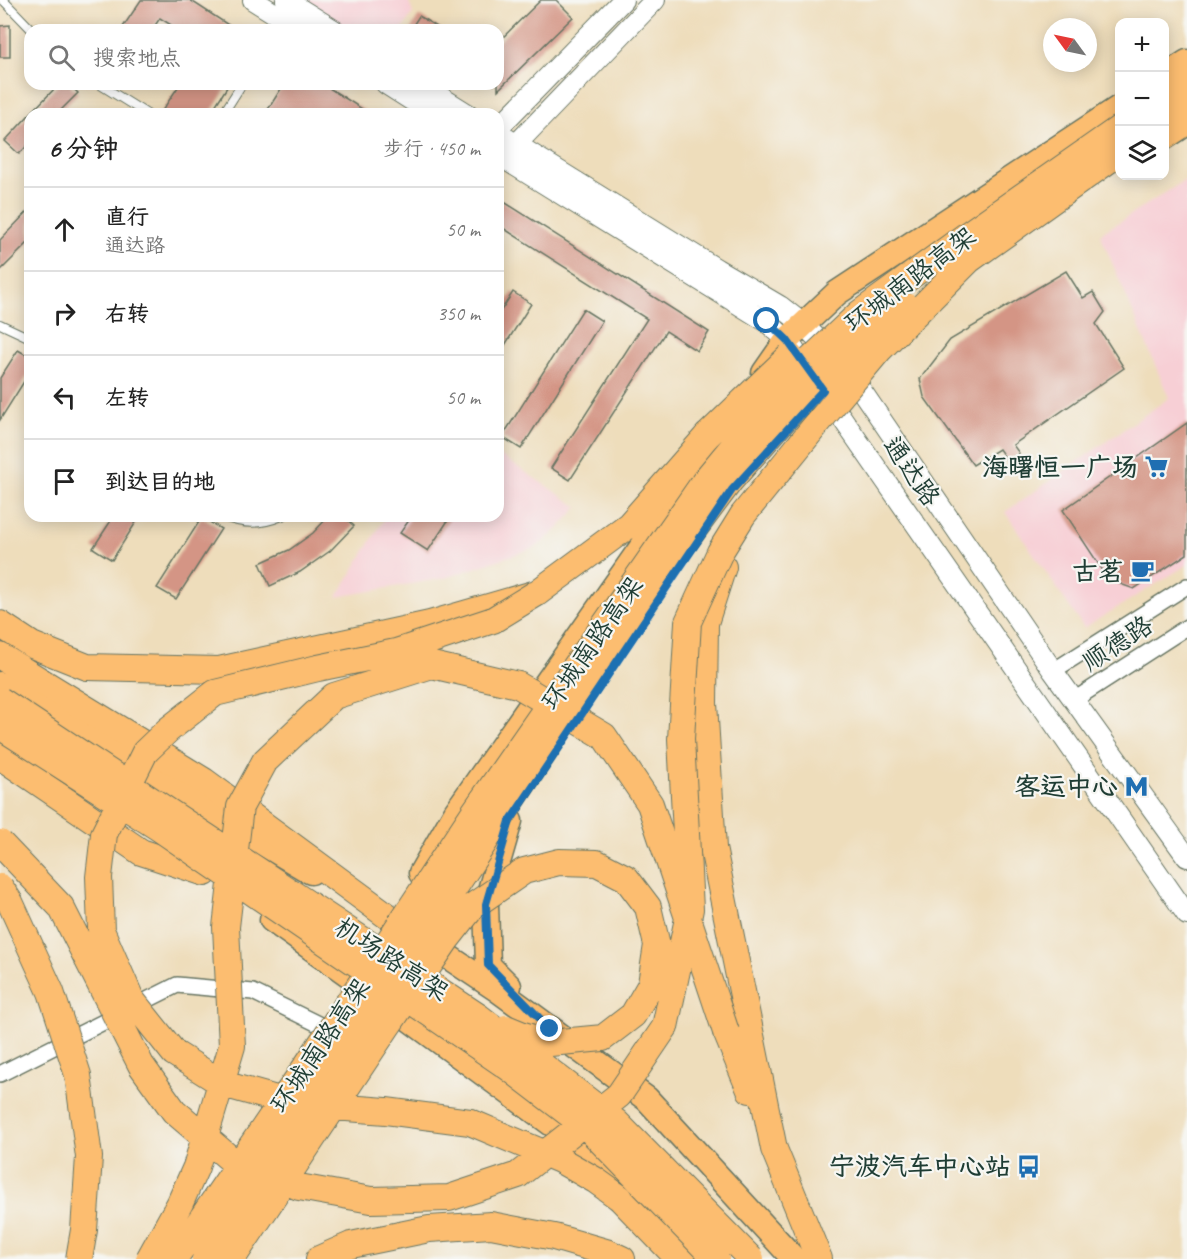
<!DOCTYPE html>
<html lang="zh">
<meta charset="utf-8">
<style>
body{margin:0;font-family:Caveat,"LXGW WenKai TC",sans-serif;background:#f2f2f2;color:#222}
.controls{position:absolute;right:18px;top:18px;display:grid;overflow:hidden;border-radius:12px;box-shadow:0 3px 15px #0003}
.controls button{width:54px;height:54px;display:grid;place-items:center;padding:0;border:0;border-bottom:2px solid #e0e0e0;background:#fff;color:#222;font:30px sans-serif}
.compass{position:absolute;left:1043px;top:18px;width:54px;height:54px;border-radius:50%;background:#fff;box-shadow:0 3px 15px #0003;rotate:303deg}
.stop{position:absolute;width:18px;height:18px;margin:-14px;border:4px solid #1f6fb2;border-radius:50%;background:#fff}
.stop.end{background:#1f6fb2;border-color:#fff;box-shadow:0 2px 6px #0008}
.list{margin:0;padding:0;list-style:none}
h2{display:flex;justify-content:space-between;align-items:center;height:78px;margin:0;padding:0 24px;font-size:26px}
h2 small{font-size:20px;font-weight:400;color:#767676}
.list li{display:grid;grid-template-columns:39px 1fr auto;gap:18px;align-items:center;box-sizing:border-box;height:84px;padding:0 24px;border-top:2px solid #e0e0e0}
.list b{display:block;font-size:22px;white-space:nowrap}
.list p{margin:0;font-size:20px;white-space:nowrap;color:#767676}
.list em{font-size:20px;font-style:normal;color:#767676}
.icon{flex:none;width:33px;height:33px;fill:none;stroke:currentColor;stroke-width:2;stroke-linecap:round;stroke-linejoin:round}
.map{position:relative;flex:none;width:1187px;height:1259px;overflow:hidden}
.search{position:absolute;background:#fff;box-shadow:0 3px 15px #0003;left:24px;top:24px;width:480px;height:66px;display:flex;align-items:center;gap:15px;box-sizing:border-box;padding:0 21px;border-radius:18px;color:#767676;font-size:22px}
.panel{position:absolute;background:#fff;box-shadow:0 3px 15px #0003;left:24px;top:108px;width:480px;height:414px;border-radius:18px}
.map>svg:first-child{display:block}
</style>
<div class="map">
<svg width="1187" height="1259" viewBox="0 0 1187 1259">
<rect width="100%" height="100%" fill="#f6f6f2"/>
<filter id="ink" filterUnits="userSpaceOnUse"><feTurbulence type="fractalNoise" baseFrequency=".0167" numOctaves="2"/><feDisplacementMap in="SourceGraphic" scale="12" xChannelSelector="R" yChannelSelector="G"/><feConvolveMatrix kernelMatrix="1 2 1 2 8 2 1 2 1" color-interpolation-filters="sRGB"/></filter>
<filter id="wash" filterUnits="userSpaceOnUse"><feTurbulence type="fractalNoise" baseFrequency=".008" numOctaves="4" result="noise"/><feDisplacementMap in="SourceGraphic" scale="24" xChannelSelector="R" yChannelSelector="G"/><feGaussianBlur stdDeviation="1.35" result="paint"/><feColorMatrix in="noise" values="0 0 0 0 0 0 0 0 0 0 0 0 0 0 0 0 0 1.4 0 .05"/><feComposite in="paint" operator="in"/></filter>
<g filter="url(#wash)">
<rect width="100%" height="100%" fill="#edb"/>
<path fill="#f7cfd5" d="M302,0H408L413,13L402,30H349Z
M1187,179V565L1084,628L1005,512L1169,398L1100,234Z
M498,454L578,507L559,528L537,547L445,578L337,597L386,516H498Z"/>
<g id="blocks">
<path fill="#d49585" d="M141,0H190L236,30H179L160,18L152,30H121Z
M541,0H556L573,17L498,90V42Z
M419,16L442,30H410Z
M10,25V57H0V26Z
M59,84H69L78,93L57,114H30Z
M180,84H229L210,114H160Z
M284,84H323L370,114H265Z
M30,114V143L19,154L5,141Z
M498,198L709,332L697,351L666,331L570,480L551,468L647,319L498,225Z
M30,209V241L0,271V240Z
M1066,271L1083,298L1093,292L1105,312L1096,324L1124,368L1013,445L1019,453L1008,462L999,449L973,465L924,397L920,379L950,340Z
M513,292L531,304L498,356V315Z
M583,309L602,321L521,449L502,437Z
M18,350L30,357V372L0,420V378Z
M1187,423V554L1134,589L1109,580L1063,510Z
M114,516H140L112,560L93,548Z
M329,516H343L354,526L330,551L300,572L270,586L260,563L289,550L313,533Z
M412,516H451L428,551L400,533Z
M202,517L221,529L176,599L157,588Z"/>
</g>
</g>
<g filter="url(#ink)">
<use href="#blocks" fill-opacity="0" stroke="#677563" stroke-width="1.5"/>
<g fill="none" stroke-linecap="round" stroke-linejoin="round">
<defs>
<path id="service" d="M3,0L32,30
M99,84L147,114
M223,114L242,84
M0,324L30,338
M222,516C244,525 260,525 282,516"/>
<path id="minor" d="M1053,671L1187,586
M1074,700L1187,627
M0,1074L177,985L253,992L320,1025"/>
<path id="tertiary" d="M253,0L301,30
M286,0L334,30
M386,84L433,114
M420,84L468,114
M498,128L623,0
M498,133L717,269L780,306L803,324L846,368L1053,671L1187,857
M507,154L655,0
M498,155L767,322L787,340L795,351
M826,395L1187,915"/>
<path id="primary" d="M1164,77L1187,62
M1164,138L1187,123
M764,373L787,340L837,293L1120,107
M0,684L219,817L311,872
M421,873L456,812L721,434
M272,920L352,977L605,1163L694,1259
M423,940L498,990L647,1099L794,1259
M509,986L488,965L486,904L510,821"/>
<path id="trunk" d="M1164,96L1187,81
M1164,120L1187,104
M723,567L705,623L704,703L713,848L774,1149L819,1259
M0,624L32,645L87,667L219,670L430,624L537,593L629,525L707,436
M0,656L204,781L393,920
M0,756L141,852L205,873
M726,1032L750,1090
M620,1198L679,1259
M319,1259L351,1245L429,1229L491,1225L554,1237L609,1253L622,1259"/>
</defs>
<use href="#service" stroke="#677563" stroke-width="10"/>
<use href="#minor" stroke="#677563" stroke-width="18"/>
<use href="#tertiary" stroke="#677563" stroke-width="22"/>
<use href="#primary" stroke="#677563" stroke-width="27"/>
<use href="#trunk" stroke="#677563" stroke-width="28"/>
<use href="#service" stroke="#fff" stroke-width="8"/>
<use href="#minor" stroke="#fff" stroke-width="15"/>
<use href="#tertiary" stroke="#fff" stroke-width="20"/>
<use href="#primary" stroke="#fcbd6f" stroke-width="24"/>
<use href="#trunk" stroke="#fcbd6f" stroke-width="26"/>
<defs>
<path id="trunk-bridge" d="M962,265L1120,152
M707,436L790,356
M537,593L493,620L396,652L318,668L215,693L168,730L145,752L104,834L99,877L101,930L131,999L174,1053L223,1084L294,1104L386,1111L470,1122L560,1160L595,1180L620,1198
M0,700L479,1017L616,1122L751,1259
M0,726L159,828L508,1067L589,1129L716,1259
M0,843L61,907L141,1065L174,1111L228,1157L299,1187L371,1200L449,1198L518,1175L619,1095L665,1027L690,909L681,739L688,622L720,552L743,515L816,425L880,349L975,254
M0,887L10,902L51,992L78,1075L89,1157L84,1230L79,1259
M149,1259L180,1203L196,1167L232,1046L226,927L240,807L265,761L334,696L432,665L518,685L604,736L650,804L726,1032
M174,1259L307,1065L473,814L707,478L784,385L860,313L967,235L1120,128
M205,1259L322,1089L664,569L730,481L799,402L865,336L906,306
M232,1259L387,1027L447,939L473,906L524,871L559,862L597,863L626,878L648,907L657,945L651,984L633,1015L603,1038L550,1043L523,1035L506,1028"/>
</defs>
<use href="#trunk-bridge" stroke="#677563" stroke-width="28" stroke-linecap="butt"/>
<use href="#trunk-bridge" stroke="#fcbd6f" stroke-width="26"/>
</g>
</g>
<g fill="none" stroke-linecap="round" stroke-linejoin="round" filter="url(#ink)">
<path stroke="#1f6fb2" stroke-width="8" d="M550,1029L488,965L486,904L510,821L732,490L823,390L787,340L767,321"/>
</g>
<defs>
<symbol id="supermarket-bare" viewBox="-9 -9 18 18"><path d="M-6-5.5h2.5l.6 2H6L4.5 2H-2.5L-4.4-4H-6ZM-1.5 3.2a1.3 1.3 0 1 0 .1 0ZM3 3.2a1.3 1.3 0 1 0 .1 0Z" fill="#1f6fb2" stroke="#f6f6f2" stroke-width="2.5" paint-order="stroke"/></symbol>
<symbol id="cafe-bare" viewBox="-9 -9 18 18"><path d="M-5.5-4.5H6V0H3Q3 3.5 0 3.5H-2.5Q-5.5 3.5-5.5 0ZM3-3.2v2h1.7v-2ZM-6 4.5H4V6H-6Z" fill="#1f6fb2" stroke="#f6f6f2" stroke-width="2.5" paint-order="stroke"/></symbol>
<symbol id="metro-bare" viewBox="-9 -9 18 18"><path d="M-5.5 5V-5H-3L0 0L3-5H5.5V5H3V-.5L0 4L-3-.5V5Z" fill="#1f6fb2" stroke="#f6f6f2" stroke-width="2.5" paint-order="stroke"/></symbol>
<symbol id="bus-bare" viewBox="-9 -9 18 18"><path d="M-5-6H5V4H4V6H2V4H-2V6H-4V4H-5ZM-3.5-4V0h7V-4ZM-3.5 1.2v1.5H-2V1.2ZM2 1.2v1.5H3.5V1.2Z" fill="#1f6fb2" stroke="#f6f6f2" stroke-width="2.5" paint-order="stroke"/></symbol>
</defs>
<g fill-rule="evenodd">
<use href="#supermarket-bare" x="1140" y="450" width="33" height="33"/>
<use href="#cafe-bare" x="1126" y="554" width="33" height="33"/>
<use href="#metro-bare" x="1120" y="770" width="33" height="33"/>
<use href="#bus-bare" x="1012" y="1150" width="33" height="33"/>
</g>
<g text-anchor="middle" stroke-width="4.5" stroke-linejoin="round" paint-order="stroke">
<g font-size="26" fill="#1f3d34" stroke="#f6f6f2">
<text transform="translate(910 279) rotate(-37)" y="9">环城南路高架</text>
<text transform="translate(912 471) rotate(55)" y="9">通达路</text>
<text transform="translate(592 643) rotate(-55)" y="9">环城南路高架</text>
<text transform="translate(1117 643) rotate(-33)" y="9">顺德路</text>
<text transform="translate(392 959) rotate(33)" y="9">机场路高架</text>
<text transform="translate(320 1045) rotate(-56)" y="9">环城南路高架</text>
</g>
<g font-size="26" font-weight="bold" fill="#1f3d34" stroke="#f6f6f2" text-anchor="end">
<text x="1138" y="476">海曙恒一广场</text>
<text x="1124" y="580">古茗</text>
<text x="1118" y="795">客运中心</text>
<text x="1011" y="1175">宁波汽车中心站</text>
</g>
</g>
</svg>
<div class="controls">
<button>+</button>
<button>−</button>
<button><svg class="icon" aria-label="layers" viewBox="0 0 24 24"><path d="M12 4l9 5-9 5-9-5zM3 14l9 5 9-5"/></svg></button>
</div>
<svg class="compass" viewBox="-18 -18 36 36"><path d="M0-13l5 13h-10z" fill="#e53935"/><path d="M0 13l5-13h-10z" fill="#767676"/></svg>
<div class="stop" style="left:767px;top:321px"></div>
<div class="stop end" style="left:550px;top:1029px"></div>
<div class="search"><svg class="icon" aria-label="search" viewBox="0 0 24 24"><circle cx="10" cy="10" r="6"/><path d="M15 15l6 6"/></svg>搜索地点</div>
<section class="panel">
<h2>6 分钟<small>步行 · 450 m</small></h2>
<ul class="list">
<li><svg class="icon" aria-label="ahead" viewBox="0 0 24 24"><path d="M12 20V5M6 11l6-6 6 6"/></svg><div><b>直行</b><p>通达路</p></div><em>50 m</em></li>
<li><svg class="icon" aria-label="right" viewBox="0 0 24 24"><path d="M7 20v-9h11M14 6l5 5-5 5"/></svg><div><b>右转</b></div><em>350 m</em></li>
<li><svg class="icon" aria-label="left" viewBox="0 0 24 24"><path d="M17 20v-9H6M10 6l-5 5 5 5"/></svg><div><b>左转</b></div><em>50 m</em></li>
<li><svg class="icon" aria-label="arrive" viewBox="0 0 24 24"><path d="M6 21V4h12l-3 4 3 4H6"/></svg><div><b>到达目的地</b></div></li>
</ul>
</section>
</div>
